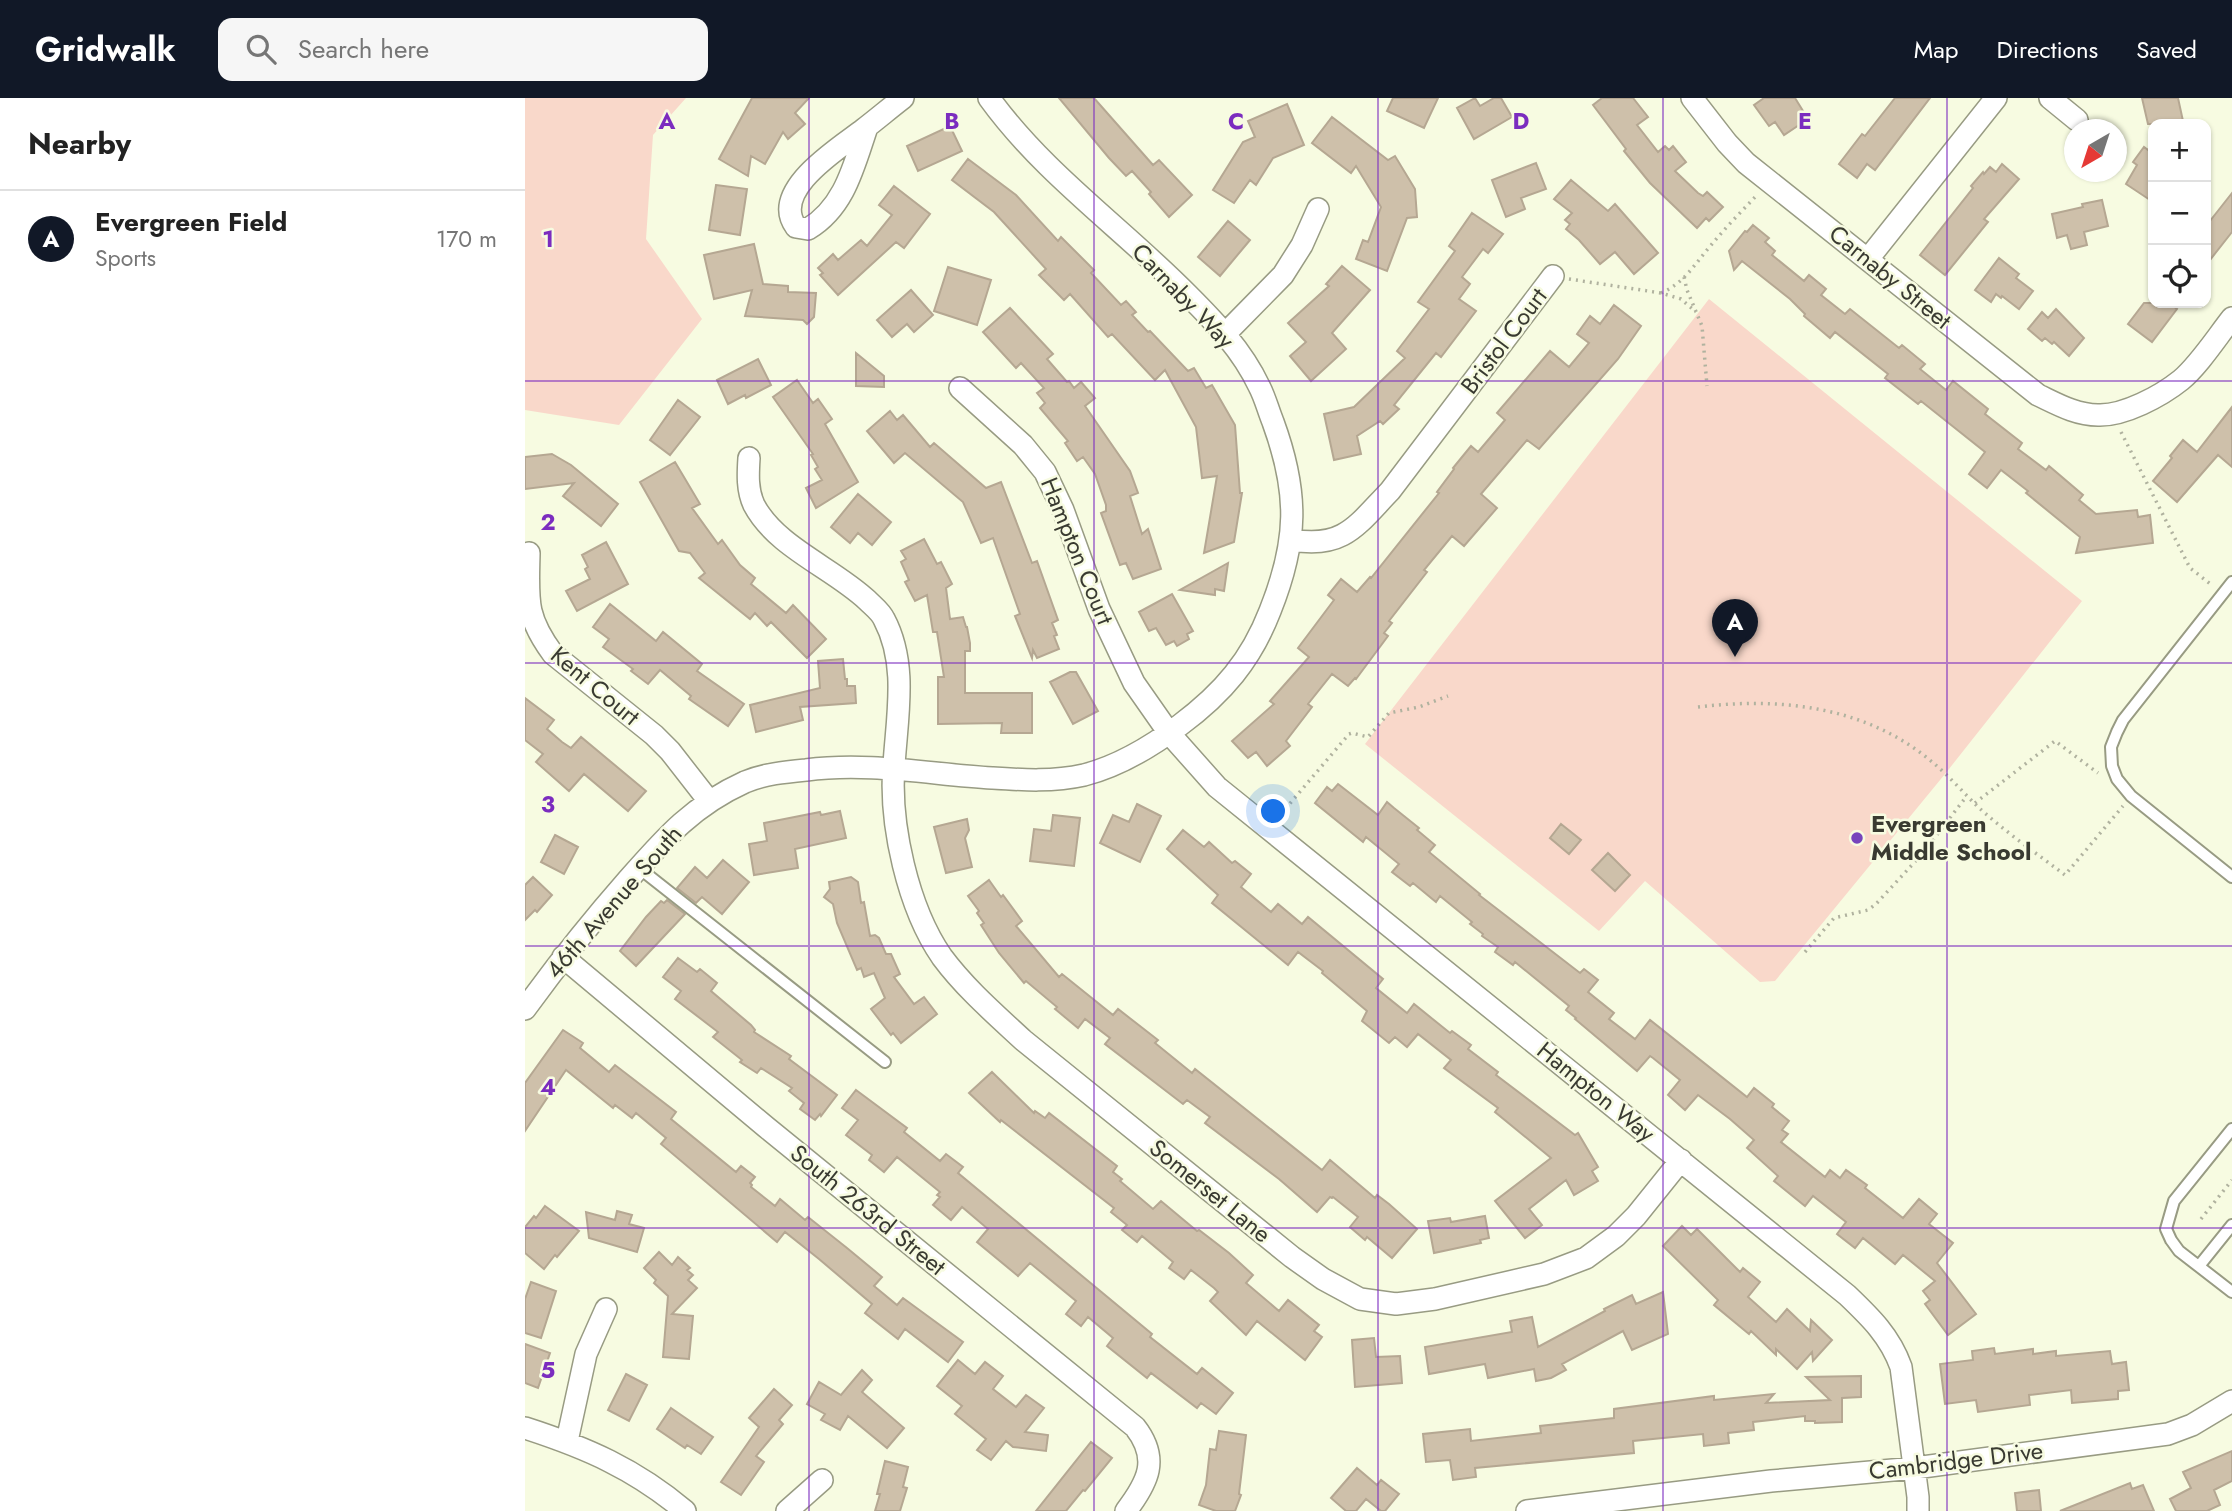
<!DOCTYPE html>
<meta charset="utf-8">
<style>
body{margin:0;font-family:Jost,sans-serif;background:#f6f6f6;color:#222}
.controls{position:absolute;right:21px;top:21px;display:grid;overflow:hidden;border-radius:14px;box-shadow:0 2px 5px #0004}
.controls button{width:63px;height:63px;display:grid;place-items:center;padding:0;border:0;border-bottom:2px solid #e0e0e0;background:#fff;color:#222;font:35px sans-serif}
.compass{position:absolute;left:1539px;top:21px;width:63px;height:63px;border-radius:50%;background:#fff;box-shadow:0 2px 5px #0004;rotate:219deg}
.you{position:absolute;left:749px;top:714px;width:24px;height:24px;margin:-18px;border:5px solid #fff;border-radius:50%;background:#1a73e8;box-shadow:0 0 0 10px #1a73e833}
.badge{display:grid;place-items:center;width:46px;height:46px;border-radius:50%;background:#111827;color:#fff;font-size:23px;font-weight:700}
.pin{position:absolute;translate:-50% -58px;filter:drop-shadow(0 2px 4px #0008)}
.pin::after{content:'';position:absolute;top:37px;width:24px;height:21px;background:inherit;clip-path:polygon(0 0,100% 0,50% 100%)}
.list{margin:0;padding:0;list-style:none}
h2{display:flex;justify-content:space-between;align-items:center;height:91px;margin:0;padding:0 28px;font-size:30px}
h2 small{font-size:23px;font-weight:400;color:#767676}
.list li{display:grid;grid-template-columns:46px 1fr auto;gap:21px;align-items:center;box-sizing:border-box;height:98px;padding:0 28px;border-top:2px solid #e0e0e0}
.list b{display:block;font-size:26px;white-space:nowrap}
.list p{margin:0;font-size:23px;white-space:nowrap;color:#767676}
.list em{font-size:23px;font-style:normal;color:#767676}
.icon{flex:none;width:38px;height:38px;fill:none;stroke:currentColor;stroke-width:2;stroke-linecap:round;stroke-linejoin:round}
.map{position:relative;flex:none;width:1707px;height:1413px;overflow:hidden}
header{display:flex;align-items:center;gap:42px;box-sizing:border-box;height:98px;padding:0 35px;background:#111827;color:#fff}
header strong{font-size:33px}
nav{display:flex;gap:38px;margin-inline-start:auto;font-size:24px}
.search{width:490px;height:63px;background:#f6f6f6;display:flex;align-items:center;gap:18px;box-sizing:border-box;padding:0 24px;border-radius:14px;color:#767676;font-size:26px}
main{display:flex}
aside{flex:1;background:#fff}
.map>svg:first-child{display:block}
</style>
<header>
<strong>Gridwalk</strong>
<div class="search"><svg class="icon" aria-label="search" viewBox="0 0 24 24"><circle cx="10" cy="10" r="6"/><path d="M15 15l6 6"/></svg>Search here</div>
<nav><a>Map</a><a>Directions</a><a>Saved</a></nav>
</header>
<main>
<aside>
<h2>Nearby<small></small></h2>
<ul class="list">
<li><span class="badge">A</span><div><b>Evergreen Field</b><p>Sports</p></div><em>170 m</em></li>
</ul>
</aside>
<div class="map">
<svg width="1707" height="1413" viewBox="0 0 1707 1413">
<rect width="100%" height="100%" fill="#f7fbe1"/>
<path fill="#f9d8ca" d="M0,0H161L128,37L121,141L177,221L94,327L0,312Z
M1184,201L1557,503L1420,676L1250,883L1235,884L1120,783L1074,833L840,646Z"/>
<path fill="#cec0aa" stroke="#b5a792" stroke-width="2" d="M227,0H284L270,15L280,26L263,41L258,34L240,66L226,58L223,78L194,61Z
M534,0H569L628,67L634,62L667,97L644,119L624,96L626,94L607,73L601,78L584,60Z
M868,0H913L899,30L862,13Z
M950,0L955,8L969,0H976L987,19L949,41L932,10Z
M1077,0H1108L1123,19L1112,27L1133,54L1140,48L1144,52L1148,48L1161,64L1150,73L1173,95L1178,98L1182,94L1198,109L1184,123L1181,120L1172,130L1125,85L1099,53L1101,51L1068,7Z
M1239,0H1270L1283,21L1259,37L1250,24L1244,28L1229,7Z
M1370,0H1405L1350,72L1342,66L1332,80L1314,66L1337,36L1340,38Z
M1617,0H1653L1658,23L1644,26H1623Z
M762,6L779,47L748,60L731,87L725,82L709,105L688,92L718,44L730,39L723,23Z
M807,19L863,62L870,58L890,91L892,119L882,120L862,173L831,161L838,142L843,144L856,109L831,68L826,75L787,45Z
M425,28L437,53L393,73L382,48Z
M1628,45V104L1601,86L1612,67L1608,64L1619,49L1623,52Z
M443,61L491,97L533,143L536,139L569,172L566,175L596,207L601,203L611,214L607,217L623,234L625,233L663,273L669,270L681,290L687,287L710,327L715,395H717L709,444L679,455L692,378L677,380L671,329L640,272L630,282L587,236L583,239L545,196L539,202L514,177L521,171L469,114L427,82Z
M1011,65L1021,91L996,100L1000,111L981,119L967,82Z
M1477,66L1494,81L1459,121L1463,124L1420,177L1395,157L1448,90L1446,88L1458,74L1459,76L1465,69L1471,74Z
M1046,82L1083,113L1090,106L1133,155L1109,176L1090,154L1075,166L1054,142L1041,131L1045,126L1040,122L1047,115L1029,101Z
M191,87L222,91L215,137L184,132Z
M369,88L405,116L379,150L371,144L313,197L295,177L298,175L293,170L308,156L313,162L336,142L342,148L367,117L354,107Z
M1707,95V134L1681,167V128Z
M1577,102L1583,128L1559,134L1562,147L1546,151L1542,137L1532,140L1527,116L1558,109L1557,106Z
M947,115L978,136L963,155L958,151L937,179L945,186L934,201L951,213L916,259L911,255L869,307L874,311L858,326L855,323L832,338L836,356L809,362L799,316L829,309L880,260L872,253L904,211L893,204L930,153L924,148Z
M703,123L725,142L695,178L673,159Z
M1228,127L1244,140L1240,144L1250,153L1247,157L1279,183L1284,177L1301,191L1296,197L1320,216L1325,211L1374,250L1377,247L1400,266L1395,271L1421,292L1428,283L1463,311L1460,316L1497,345L1493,351L1521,372L1524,368L1558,397L1554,402L1571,416L1612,412L1613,419L1625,417L1628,445L1551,455L1555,439L1501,395L1503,393L1476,372L1462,390L1444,376L1460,354L1396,303L1393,306L1360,280L1363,276L1310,234L1305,240L1279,218L1280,216L1265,201L1217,163L1209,172L1204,153L1220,133L1222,134Z
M229,146L238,186L263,188V194L291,195L289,219L282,226L278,222L220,218L227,192L189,201L179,157Z
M1474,160L1494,176L1491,180L1508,193L1494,211L1477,198L1476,200L1471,196L1466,204L1450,192Z
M817,168L845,192L807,235L821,251L786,283L765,258L781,244L763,225L804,188L801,186Z
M423,169L466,182L452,227L409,213Z
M386,192L408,217L389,234L382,226L367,239L352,222Z
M1619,205H1644L1652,211L1627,244L1603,226Z
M1089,207L1116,228L1093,261L1014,351L1002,342L956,396L972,410L939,448L927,438L899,472L902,474L864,523L867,525L859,535L863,538L831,581L830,580L823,588L807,576L783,606L787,609L761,643L765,648L742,668L731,654L723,660L707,643L749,606L745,603L784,559L773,550L809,502L803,497L816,481L832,494L845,479L846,480L914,395L912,394L929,371L928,370L946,348L953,354L980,322L972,315L1025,253L1044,269L1064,245L1052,236L1065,218L1075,226Z
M485,210L528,256L522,261L542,284L544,283L549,290L556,284L570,300L560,308L605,373L613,395L605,398L617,436L623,431L636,471L608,481L601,465L595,467L576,415L581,413V407L570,376L558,359L552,363L540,345L543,343L515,310L520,305L512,295L519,290L496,265L491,270L458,234Z
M1531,211L1559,240L1544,258L1529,244L1527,246L1520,240L1517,243L1503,231L1517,214L1523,220Z
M331,255L359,278V289L331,288Z
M233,261L246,287L221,300L220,297L203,306L192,282Z
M272,282L288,305L293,301L307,321L300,326L333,384L291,410L281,390L297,382L290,371L293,369L286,357L288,356L248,299Z
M153,302L175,319L145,357L125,342Z
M1707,309V369L1693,357L1652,404L1628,383L1647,360L1645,358L1658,342L1672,354Z
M365,313L372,322L378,317L405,349L409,345L461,390L476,384L507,465L512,463L533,522L527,525L532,537L529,538L534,551L512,560L508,552L507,560L490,518L495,516L468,440L456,445L438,404L380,355L369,365L342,333Z
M27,356L46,367L93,406L76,428L38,398L49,385L0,391V359Z
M150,364L175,406L167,410L193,446L197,442L215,467L230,480L226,486L261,515L268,507L301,541L282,560L246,524L242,528L230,515L225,521L174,480L180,475L165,455L154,453L115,384Z
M333,396L366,424L347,447L333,435L325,445L306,429Z
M399,441L412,466L416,464L427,486L421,490L425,521L438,519L441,529H442L445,545V553H440V595H507V635H476L477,625L413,626V579H419L412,534H408L402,497L390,503L380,484L384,482L376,464L381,461L376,453Z
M81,444L103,486L52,513L41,493L65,481L60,471L63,469L57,457Z
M703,465L699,493L690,491V497L655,492Z
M647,496L668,533L662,536L664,541L652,548L649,543L641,547L631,530L624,533L614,514Z
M85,506L131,543L138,534L177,566L172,573L219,606L203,628L164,601L166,598L135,572L123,586L106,573L108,571L78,549L84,541L68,529Z
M318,561L320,581H322V588H330L331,605L275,609L278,622L231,634L225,607L295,590L293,563Z
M545,574H551L573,613L548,626L525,584Z
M0,600L29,622L22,631L37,644L46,650L56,639L121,693L103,713L59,676L44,693L11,664L18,656L0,642Z
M813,686L853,717L862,704L869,710L894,730L892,732L910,747L904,754L955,796L954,797L1055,875L1059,871L1073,882L1063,894L1089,915L1084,921L1110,941L1125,922L1222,999L1229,990L1249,1006L1247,1009L1264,1023L1257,1032L1263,1036L1256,1044L1300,1079L1305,1072L1315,1080L1321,1072L1342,1087L1340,1090L1378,1120L1394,1101L1412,1116L1404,1126L1428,1145L1412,1165L1451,1216L1423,1237L1400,1206L1405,1202L1398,1193L1410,1183L1378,1157L1370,1166L1338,1140L1330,1150L1312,1136L1321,1124L1288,1098L1280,1108L1249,1083L1253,1078L1222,1050L1229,1042L1205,1021L1173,997L1160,1012L1143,997L1155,982L1128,960L1125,958L1112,973L1050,921L1051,920L1041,912L1044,908L990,864L988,867L970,854L973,849L957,838L958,836L945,826L947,824L915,798L911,804L888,785L885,788L867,774L874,766L841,739L838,744L790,705L802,689L807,693Z
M612,706L636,718L615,764L575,745L588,717L604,724Z
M315,713L321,740L270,751L273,770L229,777L224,746L242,743L239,725L295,714L296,717Z
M528,717L555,720L549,768L505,763L509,731L526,733Z
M442,721L444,732L440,740L447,769L421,775L409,729Z
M1036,726L1056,742L1044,756L1025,740Z
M658,732L679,749L684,744L707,765L710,763L726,776L716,789L746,814L753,806L777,826L783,819L858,881L851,890L882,915L889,906L925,935L927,933L946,947L943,951L973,974L971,977L1050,1037L1053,1035L1073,1069L1067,1073L1073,1083L1049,1097L1041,1082L1004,1111L1017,1127L1000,1140L970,1103L1026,1060L970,1014L973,1010L919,970L926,962L893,936L882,949L870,939L864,945L837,923L842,913L797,875L798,873L773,854L763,867L687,805L693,797L642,751Z
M30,737L53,749L39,776L16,764Z
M1083,755L1105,777L1090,793L1067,772Z
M198,762L224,784L197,816L177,799L171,805L152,790L170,769L182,780Z
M8,779L27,797L12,814L10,812L0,822V787Z
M326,779L333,784L336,805L339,804L345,838L350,837L354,840L361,856H366L375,876L369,879L389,906L399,899L412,916L376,945L368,935L366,937L346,911L360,900L349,875L339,879L336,870L332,872L312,825L308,806L299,799L305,791L304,784Z
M464,782L476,799L478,797L497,823L491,828L534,879L537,876L588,917L593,911L633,942L630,945L667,975L670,971L797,1072L805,1062L850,1100L852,1097L864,1106L892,1131L867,1160L842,1139L840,1142L825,1129L833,1119L808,1099L807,1100L805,1099L792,1114L754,1081L680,1025L685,1019L662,1002L658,1006L580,946L585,940L560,921L553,930L530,911L532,909L501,883L499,885L474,855L456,827L459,825L452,815L454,813L443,798Z
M142,802L160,816L111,868L95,853L121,819L136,803L139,805Z
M153,860L172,874L175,871L192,885L186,893L226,927L230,932L229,934L266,958L264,961L312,997L296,1018L295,1016L290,1022L275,1011L279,1005L264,993L267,990L236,970L232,975L215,964L217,962L188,939L193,934L150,901L156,893L138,879Z
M38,932L58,945L55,950L84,974L90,967L151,1014L146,1021L211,1074L216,1068L230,1079L225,1085L227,1087L226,1089L250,1108L255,1101L280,1122L283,1119L322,1150L357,1179L349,1188L372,1207L378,1200L438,1244L423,1264L380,1231L373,1241L340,1215L347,1206L294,1161L260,1134L252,1144L136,1046L141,1040L111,1015L107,1020L90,1007L88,1010L41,972L0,1033V985Z
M467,974L509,1015L510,1013L520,1020L524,1015L592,1068L588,1074L597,1081L595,1083L628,1111L636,1103L672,1133L674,1132L704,1155L728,1177L721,1185L754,1213L763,1202L794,1227L789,1233L797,1239L780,1262L732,1223L721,1237L685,1203L693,1194L689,1190L666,1172L659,1181L644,1170L648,1164L617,1138L612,1144L597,1132L602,1127L586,1114L589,1110L476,1022L475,1024L444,995Z
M331,992L382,1030L379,1034L415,1063L421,1056L438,1069L433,1075L627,1236L625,1239L672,1276L677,1270L708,1295L691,1316L676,1305L672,1310L626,1275L622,1280L582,1248L588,1240L563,1219L556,1228L541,1216L551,1203L505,1165L493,1178L452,1144L463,1131L437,1109L426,1122L408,1107L415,1099L412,1097L415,1094L372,1059L359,1074L344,1062L347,1057L321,1037L333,1022L317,1010Z
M20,1108L54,1133L32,1159L30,1157L19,1171L0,1155V1129L9,1118L11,1120Z
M92,1113L107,1117L104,1126L119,1130L112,1154L64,1140L61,1114L90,1122Z
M960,1118L964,1140L955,1142L956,1145L909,1155L903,1123L925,1120L926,1124Z
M1157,1128L1166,1137L1172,1131L1215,1174L1218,1170L1235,1184L1223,1199L1251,1224L1262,1211L1285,1233L1286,1222L1307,1242L1288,1263L1287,1254L1272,1271L1251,1251V1257L1226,1233L1224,1236L1189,1207L1193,1202L1138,1148Z
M134,1154L147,1167L153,1159L165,1170L162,1172L168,1177L163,1182L172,1190L147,1216L168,1218L164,1261L138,1259L143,1198L129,1185L131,1182L119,1170Z
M6,1184L31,1193L16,1240L0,1235V1201Z
M1138,1194L1143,1236L1107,1252L1098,1233L1037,1266L1041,1272L1026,1280L1011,1283L1009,1271L963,1280L960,1266L904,1276L900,1249L987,1234L985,1223L1007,1219L1013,1249L1080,1213L1079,1211L1107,1197L1111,1206Z
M849,1240L851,1259L875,1258L877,1285L830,1289L827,1242Z
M0,1246L25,1255L13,1290L0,1285Z
M1469,1250L1470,1256L1508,1251V1256L1531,1253V1258L1585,1253L1587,1266L1601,1264L1604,1292L1593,1293V1301L1547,1305L1546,1292L1504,1297L1505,1307L1453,1314L1451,1302L1420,1306L1415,1266L1448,1262L1447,1253Z
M433,1262L450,1276L460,1264L478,1278L468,1291L491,1309L501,1297L519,1310L500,1334L523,1337L521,1353L488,1349L481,1343L466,1362L452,1352L461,1341L430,1316L437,1308L412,1288Z
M337,1272L347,1282L337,1294L379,1330L362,1350L323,1318L315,1332L296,1322L300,1316L282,1306L294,1284L316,1297Z
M101,1276L122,1287L104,1323L83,1312Z
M1336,1278V1299L1317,1300V1324L1290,1325V1323H1280V1318L1228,1324L1229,1332L1203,1335L1204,1345L1179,1348L1178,1336L1108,1343L1109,1355L950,1370L951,1379L928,1382L925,1362L901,1364L898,1336L945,1331L946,1343L1016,1335L1015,1328L1089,1320V1311L1189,1298V1302L1249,1296L1241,1305L1305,1302L1281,1279Z
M249,1291L267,1307L254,1322L258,1326L231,1358L239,1364L216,1397L196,1384L234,1329L224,1320Z
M146,1310L188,1339L176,1356L162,1347L160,1350L132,1331Z
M694,1333L721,1337L714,1396L716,1397L710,1413H691L674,1407L681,1387L685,1351L691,1352Z
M566,1344L587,1360L560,1393L558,1392L541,1413H511Z
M1707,1353V1383L1689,1392L1695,1407L1682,1413H1651L1645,1401L1666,1390L1658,1374Z
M360,1363L383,1369L378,1389L382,1390L375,1413H350L355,1396H352Z
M832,1370L852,1387L856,1382L874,1396L860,1413H856L841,1401L831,1413H821L806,1400Z
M1605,1385L1607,1391L1618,1387L1629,1413H1535Z
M1514,1392L1516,1413H1492L1490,1395Z"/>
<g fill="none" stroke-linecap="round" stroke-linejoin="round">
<defs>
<path id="lane" d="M1707,484L1598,622L1592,634L1586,649L1587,668L1592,681L1606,698L1707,779
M114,770L360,964
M1707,1031L1649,1103L1641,1131L1646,1142L1654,1153L1707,1194
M1674,1168L1707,1127"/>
<path id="street" d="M1167,0L1202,45L1221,65L1513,297C1532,306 1551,317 1573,317C1599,318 1636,298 1656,282C1674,267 1692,239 1707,220
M1525,0L1552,22
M342,29C329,67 320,109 283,131L271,129C244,92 316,49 339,31C352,21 365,10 378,0
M1343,161L1471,0
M701,235L758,177L777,147L793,111
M435,290L498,347L520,374L538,412L574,511L609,585L644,635L692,689L1322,1197C1345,1219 1365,1238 1376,1269L1393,1399V1413
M224,360C223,376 222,392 229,407C251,449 308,470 342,502C348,508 356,514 359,521C383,566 372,618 369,667C364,726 383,810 417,859C440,890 470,916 498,942L767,1159L798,1181L835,1201L871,1206L910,1201L1019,1176L1061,1160L1091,1138L1111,1118L1156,1062
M767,442C819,451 832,427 865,393L1028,178
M4,455C3,502 0,518 28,556L129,637L145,653L184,703
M38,859L241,1029L610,1329C635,1361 623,1384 601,1413
M0,911C32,867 66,824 102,783C139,741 167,708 220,684C239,676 260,674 281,672C343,664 404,676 467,680C498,682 528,684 559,677C594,668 627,648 655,627C698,595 726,562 745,513C773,443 774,395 748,324C743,312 740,299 734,288C717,252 690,224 663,197C597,130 519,76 464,0
M0,1330C62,1350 110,1371 160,1413
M42,1343L61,1256L81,1211
M262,1413L297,1382
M1002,1413L1246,1383L1390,1370L1643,1336L1667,1327L1707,1303"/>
</defs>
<use href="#lane" stroke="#989b83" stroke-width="14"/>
<use href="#street" stroke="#989b83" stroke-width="24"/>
<path stroke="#b0b29f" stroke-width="3.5" stroke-dasharray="2 5" stroke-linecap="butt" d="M1159,179L1162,192L1177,228L1182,288
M1044,181L1136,195L1156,201L1171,214
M1136,195C1160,185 1171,164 1187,146C1201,129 1217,113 1232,97
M1596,334L1665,470L1688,488
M1173,609C1255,599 1340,608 1406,663C1422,676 1437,693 1452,708C1479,733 1511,755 1540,777L1598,708
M1450,705L1530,643L1573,675
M756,716L824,636L827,635L843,639L864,615L894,609L923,598
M1280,854L1309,820L1343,812L1351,806L1398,755L1441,699
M1676,1121L1707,1082"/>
<use href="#lane" stroke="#fff" stroke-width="10"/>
<use href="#street" stroke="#fff" stroke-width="21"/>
</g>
<path fill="none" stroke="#7b2cbf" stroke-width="2" stroke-opacity="0.55" d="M284,0V1413M569,0V1413M853,0V1413M1138,0V1413M1422,0V1413M0,283H1707M0,565H1707M0,848H1707M0,1130H1707"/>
<circle fill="#7745bc" stroke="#f7fbe1" stroke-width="2.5" cx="1332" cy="740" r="7"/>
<g text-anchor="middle" stroke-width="5" stroke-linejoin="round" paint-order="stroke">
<g font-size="24" fill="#393a31" stroke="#f7fbe1">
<text transform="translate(1365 179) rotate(39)" y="8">Carnaby Street</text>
<text transform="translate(658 198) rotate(46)" y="8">Carnaby Way</text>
<text transform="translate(979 243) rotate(-53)" y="8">Bristol Court</text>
<text transform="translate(552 453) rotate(68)" y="8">Hampton Court</text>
<text transform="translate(70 588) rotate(40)" y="8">Kent Court</text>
<text transform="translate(89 804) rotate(-49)" y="8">46th Avenue South</text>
<text transform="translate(1071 994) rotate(39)" y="8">Hampton Way</text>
<text transform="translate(685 1093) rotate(39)" y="8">Somerset Lane</text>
<text transform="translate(343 1112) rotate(39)" y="8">South 263rd Street</text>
<text transform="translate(1431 1363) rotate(-7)" y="8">Cambridge Drive</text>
</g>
<g font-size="24" font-weight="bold" fill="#393a31" stroke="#f7fbe1" text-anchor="start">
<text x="1346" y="734">Evergreen<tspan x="1346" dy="28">Middle School</tspan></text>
</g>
</g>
<g font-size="23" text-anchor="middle" font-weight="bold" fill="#7b2cbf" stroke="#f7fbe1" stroke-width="5" stroke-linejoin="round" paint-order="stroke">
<text x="142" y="31">A</text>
<text x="427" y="31">B</text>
<text x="711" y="31">C</text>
<text x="996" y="31">D</text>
<text x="1280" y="31">E</text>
<text x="23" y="149">1</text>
<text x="23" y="432">2</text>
<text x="23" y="714">3</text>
<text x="23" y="997">4</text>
<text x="23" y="1280">5</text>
</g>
</svg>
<div class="controls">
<button>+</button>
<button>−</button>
<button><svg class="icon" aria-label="locate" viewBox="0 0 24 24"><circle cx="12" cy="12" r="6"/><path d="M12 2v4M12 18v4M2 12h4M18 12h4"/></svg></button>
</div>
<svg class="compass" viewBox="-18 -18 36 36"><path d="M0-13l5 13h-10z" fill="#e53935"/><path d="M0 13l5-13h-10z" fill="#767676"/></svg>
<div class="you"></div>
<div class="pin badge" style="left:1210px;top:559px">A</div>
</div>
</main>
